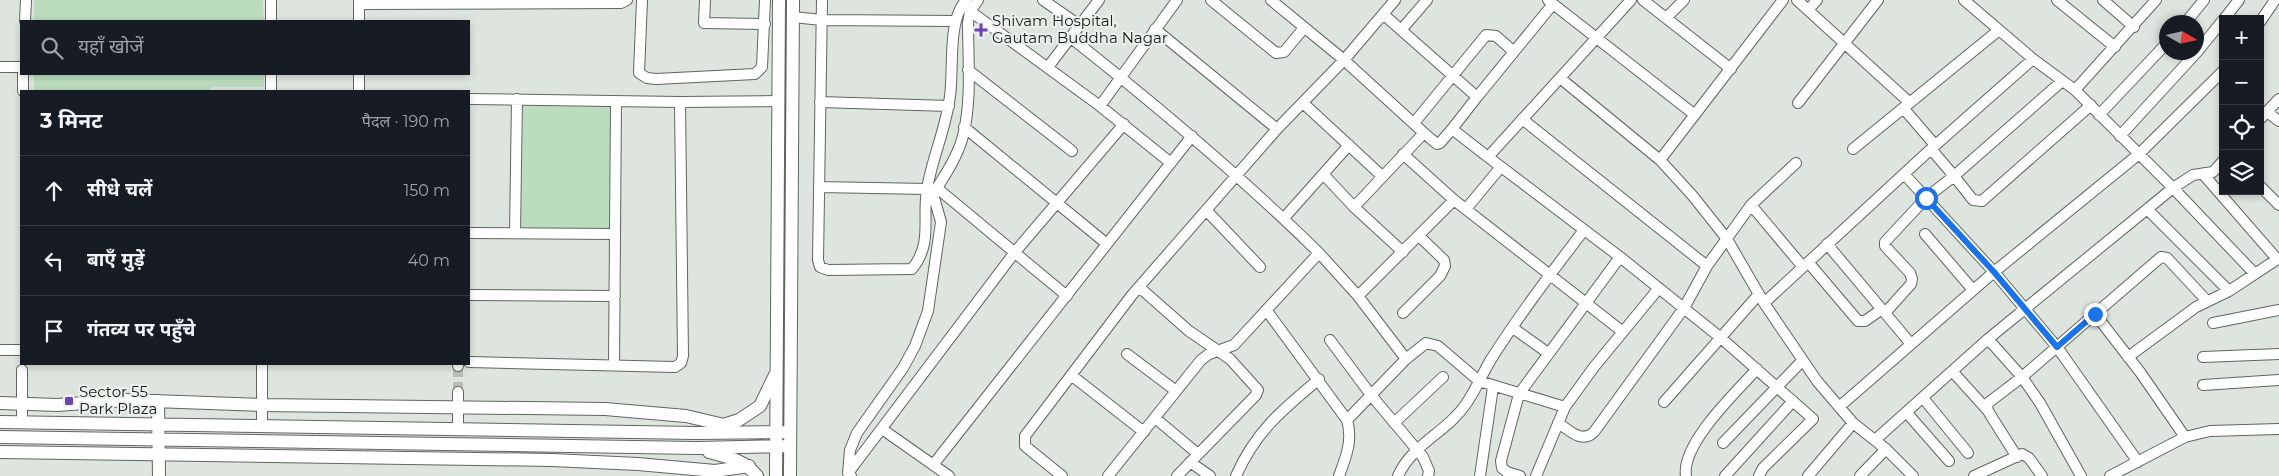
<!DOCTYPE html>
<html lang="hi">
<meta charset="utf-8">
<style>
body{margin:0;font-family:Montserrat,"Noto Sans Devanagari",sans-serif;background:#242831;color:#f1f3f6}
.controls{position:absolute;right:15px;top:15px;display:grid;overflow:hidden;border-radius:0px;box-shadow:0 2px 8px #0003}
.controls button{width:45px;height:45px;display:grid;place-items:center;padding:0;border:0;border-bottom:1px solid #363941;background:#171b24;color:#f1f3f6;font:25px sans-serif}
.compass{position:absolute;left:2159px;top:15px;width:45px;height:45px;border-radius:50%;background:#171b24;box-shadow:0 2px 8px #0003;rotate:99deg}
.stop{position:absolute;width:15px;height:15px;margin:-11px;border:4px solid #1a73e8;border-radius:50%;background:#fff}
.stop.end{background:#1a73e8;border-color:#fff;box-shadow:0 1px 5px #0008}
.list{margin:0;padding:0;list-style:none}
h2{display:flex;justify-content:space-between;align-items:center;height:65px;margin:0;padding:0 20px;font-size:21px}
h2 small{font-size:16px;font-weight:400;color:#9ea1a6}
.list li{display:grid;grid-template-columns:32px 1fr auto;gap:15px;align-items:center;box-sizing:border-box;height:70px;padding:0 20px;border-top:1px solid #363941}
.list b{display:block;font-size:19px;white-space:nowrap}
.list em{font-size:16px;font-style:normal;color:#9ea1a6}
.icon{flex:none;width:28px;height:28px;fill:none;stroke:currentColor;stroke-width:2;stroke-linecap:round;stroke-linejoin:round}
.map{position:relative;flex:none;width:2279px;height:476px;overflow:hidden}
.search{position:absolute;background:#171b24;box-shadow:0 2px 8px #0003;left:20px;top:20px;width:450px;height:55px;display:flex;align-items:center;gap:12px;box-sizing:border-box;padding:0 18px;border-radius:0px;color:#9ea1a6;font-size:19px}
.panel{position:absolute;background:#171b24;box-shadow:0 2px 8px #0003;left:20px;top:90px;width:450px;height:275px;border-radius:0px}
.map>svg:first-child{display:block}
</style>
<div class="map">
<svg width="2279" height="476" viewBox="0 0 2279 476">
<rect width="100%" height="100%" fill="#dee4de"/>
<path fill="#bbddbd" d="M34,0H263L264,21H34Z
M34,74H264V87H212L208,91H34Z
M523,105L611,106L609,230L521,229Z"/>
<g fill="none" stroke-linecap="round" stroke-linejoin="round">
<path stroke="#b7bcb7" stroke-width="10" stroke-dasharray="10 5" stroke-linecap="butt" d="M458,392V366"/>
<defs>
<path id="minor" d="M359,0V21
M642,0L639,73L647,78L656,79L755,74L762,67L765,0
M705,0L704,23L765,24
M822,0L818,260L820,267L828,270L912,269C933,243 922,219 927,189C932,158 946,129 950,96C954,68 947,22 966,0
M1043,0L1079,25
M1211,0L1276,53L1284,52L1304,28
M1271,0L1344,60L1424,133L1354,207
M1548,0L1695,115
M1631,0L1488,157L1620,257L1721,338L1813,419L1763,468L1759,476
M1643,0L1731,69
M1783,0L1660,160L1692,195L1727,239L1764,303L1817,381L1853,423L1886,449L1913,476
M1797,0L1910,103
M1964,0L2033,59L2075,90
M2057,0L2115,47
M2103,0L2134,27
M2156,0L2075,90L2173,188L2193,175L2213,172L2223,161
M359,4L621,3L627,0
M1808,10L1817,0
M970,11L1100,106L1171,163
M1383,14L1477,97L1553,4
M793,17L822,20L955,21
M1666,18L1684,0
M2224,19L2239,0
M25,21L26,0
M271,21V0
M2186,22L2204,0
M2260,22L2275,0
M1401,30L1427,0
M1070,37C1156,105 1241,176 1319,253L1234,345L1209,354L1201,360L1108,476
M2033,59L1931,149L1954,176L2061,82
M0,67H21
M1048,67L1099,0
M968,70L1072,151
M359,74V91
M1560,78L1660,160
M23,91V74
M271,91V74
M469,99L680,102L778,101
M820,102L949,106
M1303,103L1382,176
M1798,103L1878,0
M1100,106L1177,0
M1904,109L1935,145
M2267,112L2279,121
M2099,115L2166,44
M1522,119L1707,266
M2260,119L2279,99
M1414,123L1486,35L1496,36L1513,51
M964,127L1107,244
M1277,129L1344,60L1395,0
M1452,129L1477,97
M1424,133L1437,144L1440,143L1452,129L1488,157
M2120,136L2197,52L2223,20
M1853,149L1999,30
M1403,154L1454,200L1623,332
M2203,174L2277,259
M1324,175L1354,207L1403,252
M2260,186L2279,205
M819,187L927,189
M937,188L1067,296
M1751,205L1803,267
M1466,209L1500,168
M2147,209L2229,291
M1206,210L1260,267
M1284,218L1349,145
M469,233L615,234
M515,233L517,99
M1925,234L1973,290
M1827,244L1911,344
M1319,253L1358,296L1406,359
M1808,262L1858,321H1865L1882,309
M1139,287L1189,331L1230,359L1258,390L1256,395L1177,476
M469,295L615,296
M1358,296L1454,200
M1764,303L1931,149
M1267,311L1347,420C1353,440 1346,457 1339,476
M1403,313L1440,276L1445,266L1444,260L1419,236
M1885,313L1911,284L1912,279L1910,273L1885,246V242L1926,198L1954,176L1973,200L1982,201L2091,105
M2095,314L2140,372L2185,437L2210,431L2279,429
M2213,323L2279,310
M1513,328L1548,353
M1988,339L2022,377L2040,403L2081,476
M1330,340L1371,395L1423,457L1429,471L1428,476
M0,350H21
M1127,354L1176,391
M2128,357L2196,307L2229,291L2279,258
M2203,357L2279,354
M469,362L675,367L681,363L683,356L680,102
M458,364V366
M614,365L616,101
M1953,372L1989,412
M1071,375L1144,432
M2203,385L2279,380
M1923,398L1968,453
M1664,402L1759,294
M1839,407L1994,272L1904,174
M1907,413L1949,461
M1155,418L1198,454
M1347,420L1406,359L1426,343L1438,346L1479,381L1565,407
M22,422V370
M1394,423L1443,377
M1558,423C1569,430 1582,444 1594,432L1684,308L1707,266L1751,205L1796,163
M262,426V364
M458,429V392
M882,429L949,476
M1875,440L1988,339L2173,188L2255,274
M1723,443L1802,361
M2017,457L1991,416L1987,409L1988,403L2022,377L2161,257L2167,258L2207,301
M1190,462L1210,476
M2138,462L2057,347L1994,272L2139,154L2223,71
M933,465L1192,136
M848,473L1015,252L1124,124
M851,476L848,473L850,450L857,433L903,368L915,346L928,311L941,222L933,194C944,177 958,156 963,136C972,100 968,60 968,23L970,11L978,0
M1062,476L1025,446V436L1132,295L1277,129L1155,29
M1236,476C1255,432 1283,409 1319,379
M1398,476C1412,444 1447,432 1466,404C1475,391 1482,375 1490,361C1519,315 1552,272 1584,230
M1480,476L1493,387
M1520,476L1507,472L1502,468L1501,461L1519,394L1620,257
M1536,476L1565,407L1594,367L1659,288
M1686,476C1681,444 1736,392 1757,369
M1725,476L1793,401
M1808,476L1853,423
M1860,476L1886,449
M1974,476L2022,454L2029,458L2042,476
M2110,476L2185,437"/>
<path id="tertiary" d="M158,401L159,476
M0,403L57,405L126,400L262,405L605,409L686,416L724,425
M0,422L696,433L790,432
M717,427L739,420L760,406L775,375
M0,437L696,448L790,446
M0,452L552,460L638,464L715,471L749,466
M709,452C728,457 744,460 757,476
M776,476L779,0
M790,476L793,0"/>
</defs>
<use href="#minor" stroke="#606560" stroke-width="12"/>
<use href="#tertiary" stroke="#606560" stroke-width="14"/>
<use href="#minor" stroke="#fff" stroke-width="10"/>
<use href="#tertiary" stroke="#fff" stroke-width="12"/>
</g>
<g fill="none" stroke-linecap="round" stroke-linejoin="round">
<path stroke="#1a73e8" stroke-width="6" d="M1926,198L1994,272L2057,347L2095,314"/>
</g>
<g fill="#6e41b9" stroke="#ebf1eb" stroke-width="2">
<path d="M978.5 22.5h5v5h5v5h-5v5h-5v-5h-5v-5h5z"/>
<rect x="64" y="396" width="10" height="10" rx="2.5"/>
</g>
<g text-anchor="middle" stroke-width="4" stroke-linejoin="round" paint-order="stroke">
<g font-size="15" fill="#191b19" stroke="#ebf1eb" text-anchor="start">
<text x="992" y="26">Shivam Hospital,<tspan x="992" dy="17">Gautam Buddha Nagar</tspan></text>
<text x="79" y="397">Sector 55<tspan x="79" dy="17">Park Plaza</tspan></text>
</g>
</g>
</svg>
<div class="controls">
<button>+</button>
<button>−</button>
<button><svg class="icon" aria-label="locate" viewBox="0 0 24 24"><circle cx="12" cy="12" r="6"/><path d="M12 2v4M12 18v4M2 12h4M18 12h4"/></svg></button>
<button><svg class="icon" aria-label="layers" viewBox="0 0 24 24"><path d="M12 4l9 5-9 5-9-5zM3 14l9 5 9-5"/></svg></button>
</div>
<svg class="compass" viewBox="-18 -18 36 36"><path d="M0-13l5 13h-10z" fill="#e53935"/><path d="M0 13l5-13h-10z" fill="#9ea1a6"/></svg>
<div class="stop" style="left:1926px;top:198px"></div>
<div class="stop end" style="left:2095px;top:314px"></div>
<div class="search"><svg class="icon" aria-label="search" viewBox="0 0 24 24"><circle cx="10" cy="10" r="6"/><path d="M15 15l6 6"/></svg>यहाँ खोजें</div>
<section class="panel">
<h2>3 मिनट<small>पैदल · 190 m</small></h2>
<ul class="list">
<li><svg class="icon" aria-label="ahead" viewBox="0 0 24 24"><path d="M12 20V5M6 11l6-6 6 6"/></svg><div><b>सीधे चलें</b></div><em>150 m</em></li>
<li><svg class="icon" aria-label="left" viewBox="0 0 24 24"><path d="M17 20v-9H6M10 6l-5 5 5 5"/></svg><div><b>बाएँ मुड़ें</b></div><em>40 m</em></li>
<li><svg class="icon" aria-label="arrive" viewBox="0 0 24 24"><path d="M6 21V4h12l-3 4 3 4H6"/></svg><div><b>गंतव्य पर पहुँचे</b></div></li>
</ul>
</section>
</div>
